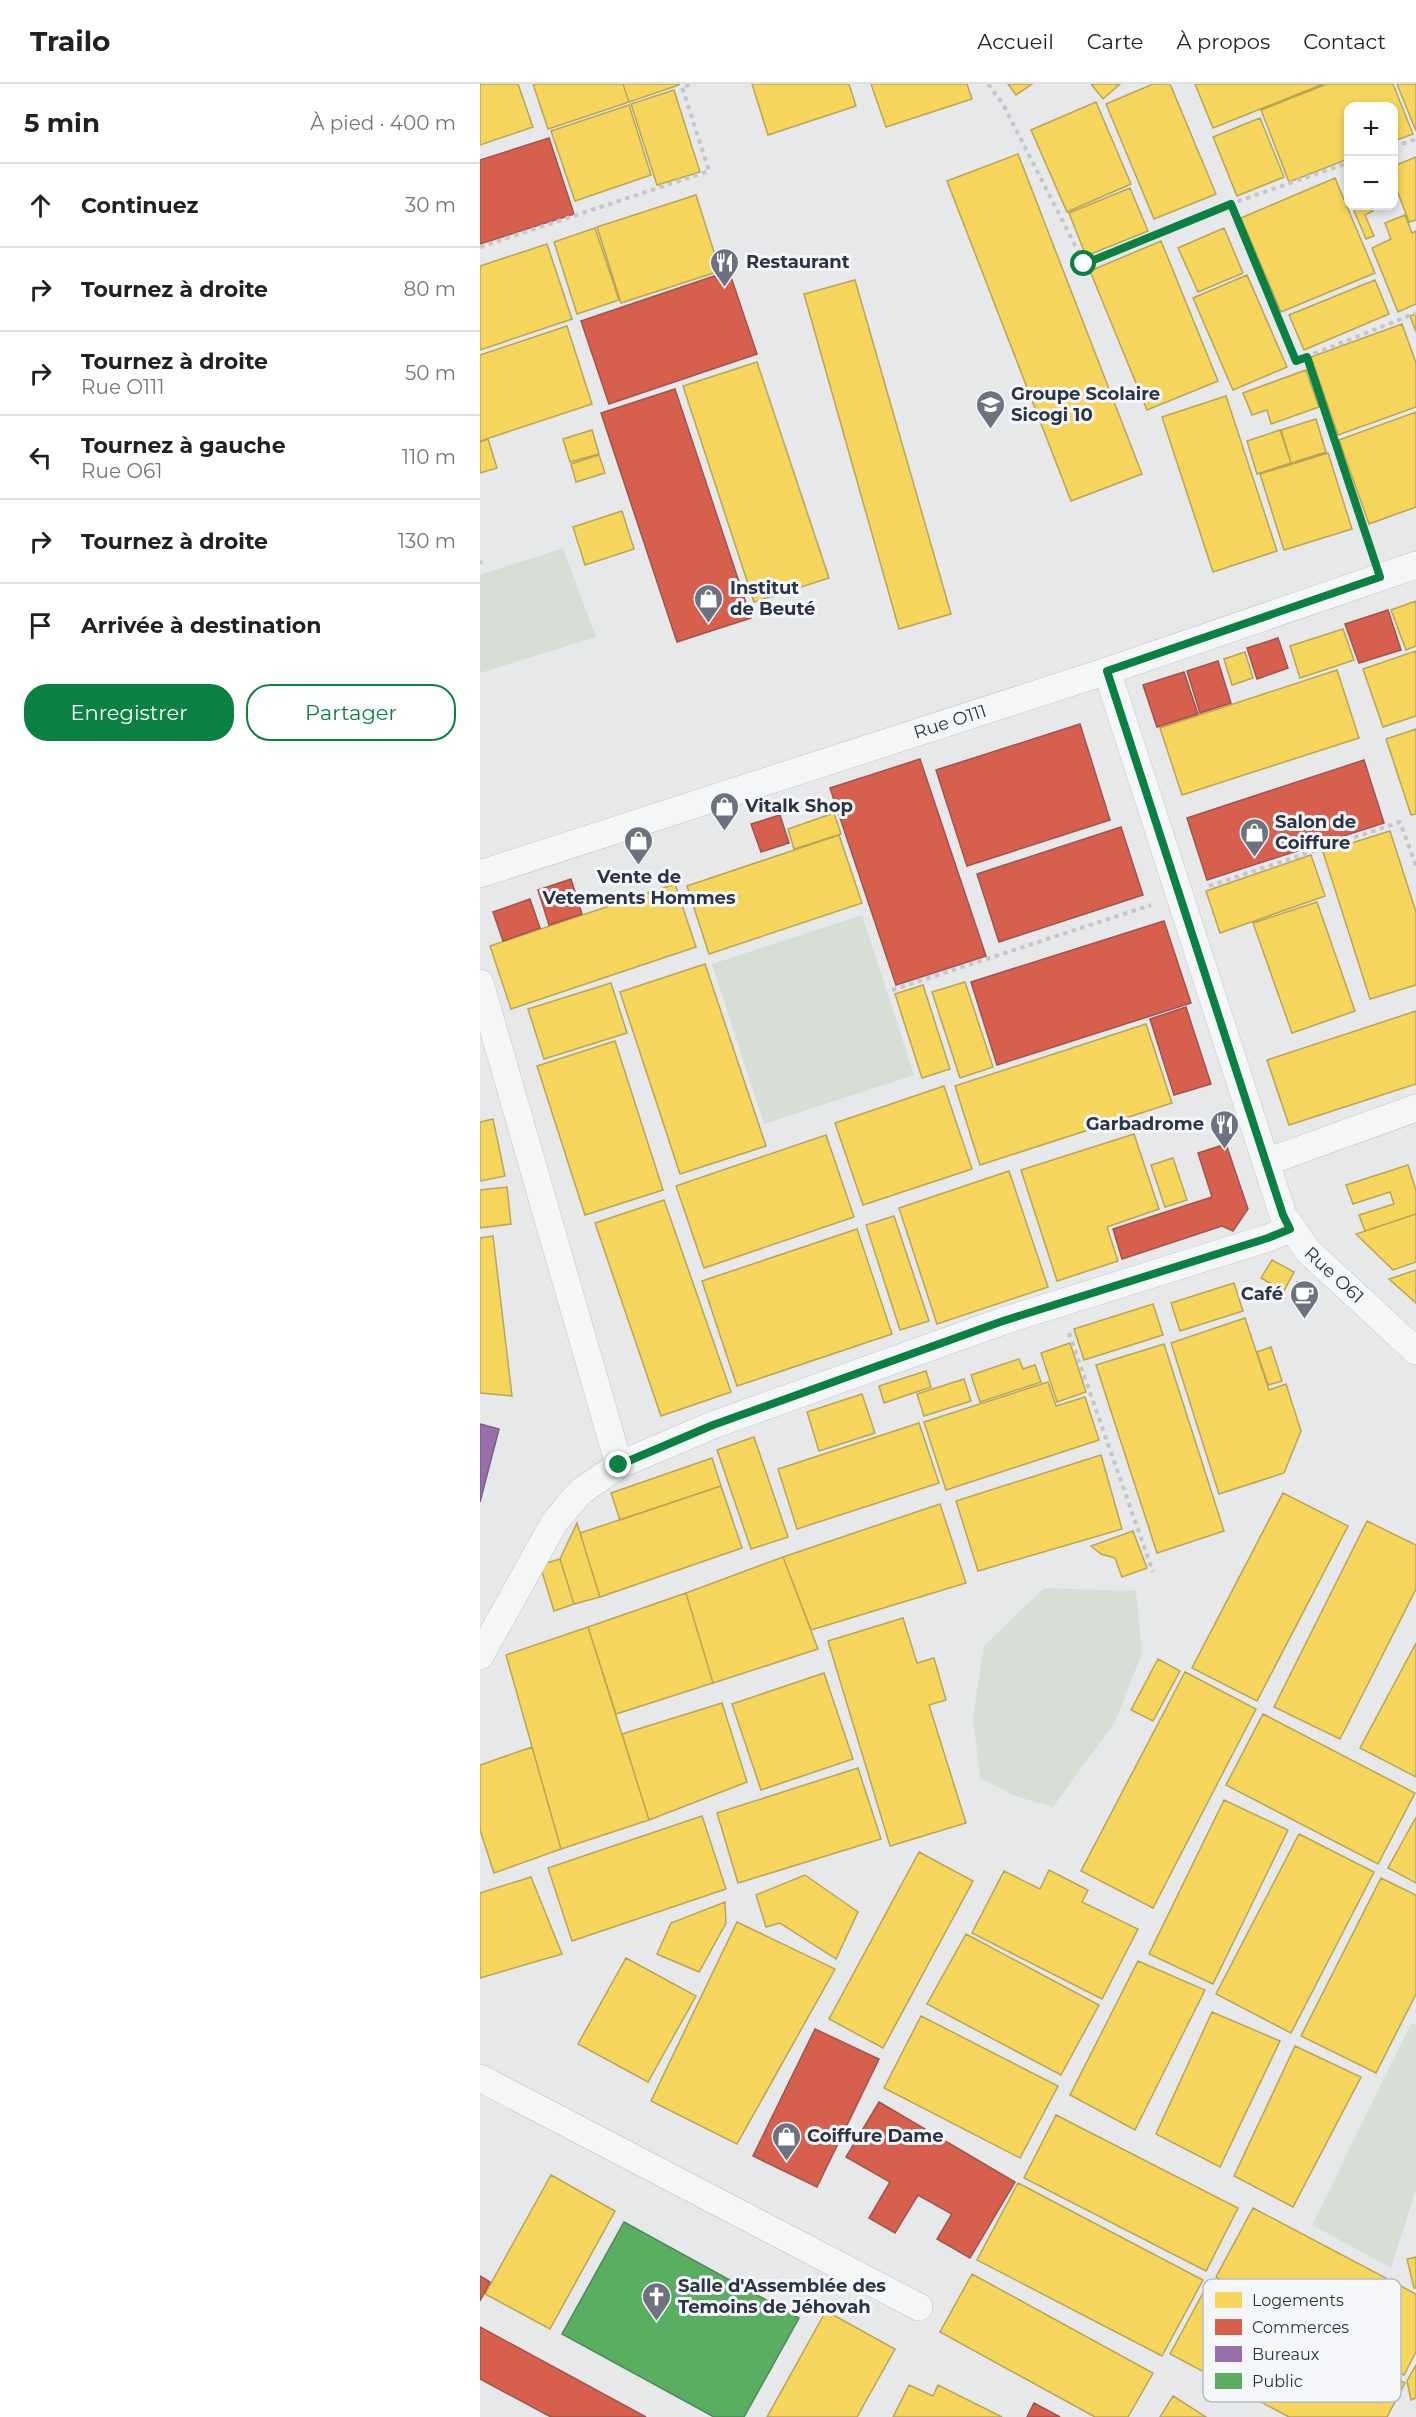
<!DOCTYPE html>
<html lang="fr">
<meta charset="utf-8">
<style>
body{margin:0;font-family:Montserrat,sans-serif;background:#f6f6f6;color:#202124}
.controls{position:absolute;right:18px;top:18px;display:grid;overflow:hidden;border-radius:12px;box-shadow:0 3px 9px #0003}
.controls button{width:54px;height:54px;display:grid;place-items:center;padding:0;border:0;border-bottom:2px solid #e0e0e0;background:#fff;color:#202124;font:30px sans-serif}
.stop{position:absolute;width:18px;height:18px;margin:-14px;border:4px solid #0b8043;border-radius:50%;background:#fff}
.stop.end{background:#0b8043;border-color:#fff;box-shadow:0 2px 6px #0008}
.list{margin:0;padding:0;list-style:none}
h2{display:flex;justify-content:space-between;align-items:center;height:78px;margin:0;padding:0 24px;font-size:26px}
h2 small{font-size:20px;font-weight:400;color:#757577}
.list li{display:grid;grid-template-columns:39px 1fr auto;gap:18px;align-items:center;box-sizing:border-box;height:84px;padding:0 24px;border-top:2px solid #e0e0e0}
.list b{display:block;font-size:22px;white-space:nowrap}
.list p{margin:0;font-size:20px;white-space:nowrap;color:#757577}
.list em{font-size:20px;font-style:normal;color:#757577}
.actions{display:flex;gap:12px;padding:18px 24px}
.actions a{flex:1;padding:14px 0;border:2px solid #0b8043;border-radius:24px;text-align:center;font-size:21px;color:#0b8043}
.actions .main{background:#0b8043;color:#fff}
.icon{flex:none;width:33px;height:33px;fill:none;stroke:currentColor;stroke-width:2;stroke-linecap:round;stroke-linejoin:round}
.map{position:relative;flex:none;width:936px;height:2333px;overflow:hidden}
header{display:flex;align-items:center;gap:36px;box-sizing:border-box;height:84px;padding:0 30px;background:#fff;border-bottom:2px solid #e0e0e0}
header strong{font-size:28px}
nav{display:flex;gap:33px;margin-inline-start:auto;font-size:21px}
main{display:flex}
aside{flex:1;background:#fff}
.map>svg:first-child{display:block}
</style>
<header>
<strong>Trailo</strong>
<nav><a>Accueil</a><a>Carte</a><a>À propos</a><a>Contact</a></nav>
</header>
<main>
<aside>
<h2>5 min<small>À pied · 400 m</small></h2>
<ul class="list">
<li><svg class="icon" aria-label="ahead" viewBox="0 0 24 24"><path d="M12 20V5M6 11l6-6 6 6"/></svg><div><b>Continuez</b></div><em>30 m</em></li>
<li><svg class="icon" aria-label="right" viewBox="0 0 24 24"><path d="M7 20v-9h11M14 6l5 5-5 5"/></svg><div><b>Tournez à droite</b></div><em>80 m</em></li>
<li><svg class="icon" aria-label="right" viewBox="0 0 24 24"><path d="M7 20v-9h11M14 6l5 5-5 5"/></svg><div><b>Tournez à droite</b><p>Rue O111</p></div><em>50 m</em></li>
<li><svg class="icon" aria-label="left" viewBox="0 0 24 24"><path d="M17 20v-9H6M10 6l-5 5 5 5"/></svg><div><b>Tournez à gauche</b><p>Rue O61</p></div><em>110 m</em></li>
<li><svg class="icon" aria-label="right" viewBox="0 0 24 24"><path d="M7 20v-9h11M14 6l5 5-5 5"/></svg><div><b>Tournez à droite</b></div><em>130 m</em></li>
<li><svg class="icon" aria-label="arrive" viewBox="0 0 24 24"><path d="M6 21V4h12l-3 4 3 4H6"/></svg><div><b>Arrivée à destination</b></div></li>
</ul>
<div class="actions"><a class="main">Enregistrer</a><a>Partager</a></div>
</aside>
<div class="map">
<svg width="936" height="2333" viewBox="0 0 936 2333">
<rect width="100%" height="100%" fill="#e6e8ea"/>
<path fill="#d6ded6" d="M83,464L116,553L0,589V491Z
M382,831L434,991L284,1040L232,880Z
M564,1504L656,1507L662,1569L635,1638L573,1723L535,1712L500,1694L493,1633L504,1562Z
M936,1939V2105L911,2184L832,2141L931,1940Z"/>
<path fill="#f6d55c" stroke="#b9a555" stroke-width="1.5" d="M0,0H38L53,43L0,61Z
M53,0H143L149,18L68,45Z
M143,0H199V1L149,18Z
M272,0H369L376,22L288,51Z
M391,0H487L492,15L406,43Z
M528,0H552L536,11Z
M611,0H640L623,15Z
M673,0H690L736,110L674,135L626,20Z
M715,0H843L733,44Z
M847,0H913L933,50L914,57V22H868V75L809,98L781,26Z
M917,0H936V47Z
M194,6L220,88L177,101L151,20Z
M616,18L651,100L587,128L551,46Z
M149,21L171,91L95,117L71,47Z
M780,34L804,93L757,112L733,53Z
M538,70L662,390L591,417L467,97Z
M936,73V136L929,138L914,98V82Z
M855,94L895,189L801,228L761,134Z
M650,104L668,147L606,172L589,129Z
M216,111L240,187L141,219L117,143Z
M872,122H891L893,127L885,131L894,152L886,155Z
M925,131L932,149L936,147V220L918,228L892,164L911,155L905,139Z
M115,144L139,216L97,230L74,158Z
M744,144L763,189L718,208L698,164Z
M681,157L738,297L667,326L610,187Z
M67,160L92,235L0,266V182Z
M767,191L807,283L753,306L713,214Z
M375,196L471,530L419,545L324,210Z
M895,196L909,230L824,266L809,231Z
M936,230V248L930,232Z
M922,240L936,279V323L858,351L831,273Z
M87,242L112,320L0,357V271Z
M277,278L349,494L274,518L203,302Z
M826,286L839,323L791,340L787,326L772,331L763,309Z
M746,312L797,467L733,488L682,333Z
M936,328V423L889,440L859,356Z
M836,335L846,368L811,379L801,346Z
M112,346L119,370L90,378L83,355Z
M800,346L811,379L777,390L767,357Z
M8,355L17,384L0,389V358Z
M848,369L872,445L804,466L780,390Z
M119,371L125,389L96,398L91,380Z
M142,427L154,465L105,481L93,443Z
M936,517V562L926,566L911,526Z
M863,545L874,576L820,594L810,562Z
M936,567V632L903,643L883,585Z
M765,568L773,594L752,601L744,575Z
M857,586L879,654L702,711L680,644Z
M936,645V730L931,731L906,655Z
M354,729L361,750L314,765L308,745Z
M910,747L936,828V901L890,915L843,768Z
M359,751L382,819L229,870L207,802Z
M831,771L845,812L740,849L726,807Z
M195,800L216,863L31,925L10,862Z
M837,818L875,927L812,949L773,839Z
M225,880L286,1062L200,1090L140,908Z
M485,898L513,983L480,994L452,908Z
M131,899L147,949L64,975L48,925Z
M443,901L470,985L442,994L415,910Z
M936,927V1000L809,1041L787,976Z
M666,940L692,1019L500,1081L475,1002Z
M135,957L183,1106L105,1131L57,982Z
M464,1002L492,1085L383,1121L355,1039Z
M13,1035L25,1092L0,1097V1038Z
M654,1050L679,1125L627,1143L638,1177L577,1197L541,1086Z
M346,1051L374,1133L224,1184L196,1102Z
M693,1074L707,1116L685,1123L671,1081Z
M928,1081L936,1106V1130L885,1147L879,1131L914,1120L910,1108L873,1120L866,1101Z
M529,1087L568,1203L457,1240L419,1124Z
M27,1103L31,1140L0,1144V1106Z
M184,1116L251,1308L181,1332L115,1139Z
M936,1130V1178L913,1186L876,1150Z
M414,1132L449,1237L420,1246L386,1141Z
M377,1145L412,1250L257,1302L222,1197Z
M13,1152L32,1312L0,1309V1154Z
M792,1176L814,1188L804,1207L781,1194Z
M936,1186V1219L909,1195Z
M754,1199L763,1227L700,1247L691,1219Z
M673,1220L683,1251L604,1276L594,1245Z
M765,1234L789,1306L806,1300L821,1347L804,1389L739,1410L691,1259Z
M590,1259L606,1308L577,1318L561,1269Z
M684,1260L744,1447L677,1469L616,1281Z
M791,1263L802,1297L788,1301L777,1268Z
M539,1275L543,1285L555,1281L561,1298L500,1318L491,1291Z
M446,1287L451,1303L404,1319L399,1302Z
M484,1295L491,1317L444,1332L437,1310Z
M568,1298L576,1322L605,1313L619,1356L466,1406L444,1338Z
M382,1310L395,1349L339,1367L327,1328Z
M439,1339L459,1399L317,1445L298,1385Z
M274,1353L308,1453L271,1465L237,1366Z
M621,1371L642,1445L498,1487L476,1417Z
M232,1374L241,1402L140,1436L131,1409Z
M241,1402L262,1464L120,1513L100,1449Z
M803,1409L868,1442L777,1617L712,1584Z
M460,1420L486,1499L331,1546L303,1473Z
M887,1437L936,1461V1505L860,1655L794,1623Z
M97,1439L120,1513L94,1520L80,1475Z
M653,1447L667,1484L642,1493L635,1474L621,1470L611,1462Z
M303,1473L338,1565L233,1599L206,1509Z
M80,1475L94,1520L74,1527L60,1481Z
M206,1509L233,1599L136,1630L108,1543Z
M423,1534L437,1579L454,1574L466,1616L449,1621L486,1739L410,1762L348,1557Z
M108,1543L169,1736L81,1765L26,1571Z
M936,1559V1693L880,1664Z
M678,1575L700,1587L673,1637L651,1626Z
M705,1588L776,1625L673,1824L601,1787Z
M344,1589L373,1675L281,1706L252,1620Z
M242,1619L267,1698L169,1736L142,1650Z
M783,1630L935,1709L898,1780L746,1701Z
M52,1663L81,1765L14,1789L0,1746V1681Z
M378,1684L401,1755L258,1799L237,1729Z
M744,1716L808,1746L733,1900L669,1870Z
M222,1732L246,1805L92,1857L68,1784Z
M936,1733V1799L908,1784Z
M819,1750L894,1788L811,1949L736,1910Z
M439,1768L493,1797L403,1964L349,1935Z
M569,1786L608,1806L602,1818L658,1845L622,1915L492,1849L524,1787L560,1805Z
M325,1791L378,1828L356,1875L300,1839L286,1843L276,1811Z
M51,1793L82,1870L0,1894V1809Z
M901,1794L936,1811V1910L896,1989L821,1952Z
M245,1818L246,1839L219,1888L177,1870L191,1839Z
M257,1838L355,1885L257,2060L171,2017Z
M486,1850L619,1921L581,1991L447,1920Z
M146,1874L216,1912L168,1998L98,1960Z
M658,1877L725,1906L655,2046L590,2011Z
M732,1928L800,1957L740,2083L676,2050Z
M441,1932L578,2002L540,2074L404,2004Z
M815,1962L881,1993L813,2123L754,2092Z
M576,2031L758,2124L726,2187L544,2094Z
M71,2091L135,2127L70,2245L5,2210Z
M538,2099L723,2196L682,2272L497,2176Z
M773,2124L936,2210V2268L924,2291L736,2193Z
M936,2173V2204H934L927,2175Z
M492,2190L673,2289L648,2333H615L460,2248Z
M730,2196L925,2299L907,2333H809L690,2270Z
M346,2227L415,2265L377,2333H287Z
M936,2281V2314L931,2316L927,2297Z
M429,2301L453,2312L458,2301L522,2333H413Z
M693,2312L726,2333H680Z"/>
<path fill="#d6604d" stroke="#a3534b" stroke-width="1.5" d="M69,54L94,130L0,160V76Z
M249,187L277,270L129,320L101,237Z
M195,305L271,534L197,558L121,329Z
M908,526L921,566L879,579L865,540Z
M798,554L808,584L777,595L767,564Z
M738,577L751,619L720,629L707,587Z
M704,588L718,630L677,643L663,601Z
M600,640L630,736L487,782L456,686Z
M440,675L506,872L416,901L350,704Z
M884,676L904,739L727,796L707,734Z
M300,731L309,759L281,768L271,740Z
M641,743L663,811L519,858L497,790Z
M91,795L102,830L69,841L58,806Z
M50,815L60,844L23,857L13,828Z
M684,837L711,919L517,981L491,898Z
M706,923L731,1000L694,1011L670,935Z
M746,1060L768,1125L753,1147L742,1142L642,1175L633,1145L732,1113L718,1069Z
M817,1198L831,1207L824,1217L811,1208Z
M335,1945L399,1975L337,2103L273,2072Z
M399,2018L535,2098L490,2174L457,2155L472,2130L438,2111L415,2149L389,2134L410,2098L366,2073Z
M0,2192L10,2198L0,2217Z
M0,2243L166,2333H71L0,2295Z
M554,2319L580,2333H547Z"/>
<path fill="#9970ab" stroke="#785e8c" stroke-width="1.5" d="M0,1340L19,1345L0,1418Z"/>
<path fill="#5aae61" stroke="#4c8959" stroke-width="1.5" d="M144,2138L319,2234L264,2333H234L82,2250Z"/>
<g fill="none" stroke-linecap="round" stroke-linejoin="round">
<defs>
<g id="street">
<path id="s1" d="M627,587L803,1131L828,1167L936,1267"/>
<path id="s2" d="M0,790L627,587L936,481"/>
<path d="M0,899L139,1381"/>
<path d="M786,1078L936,1024"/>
<path d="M0,1572L74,1439L100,1408L139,1381L233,1341L523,1237L788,1154L810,1145"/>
<path d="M0,1994L439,2223"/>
</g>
</defs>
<use href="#street" stroke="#c4c6c8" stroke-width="28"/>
<path stroke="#c5c6ca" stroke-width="4" stroke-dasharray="4.5 4.5" stroke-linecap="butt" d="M508,0L523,20L604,179L744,122L868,79
M914,63L936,55
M751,120L816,277L936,229
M0,163L229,87L202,3L211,0
M827,273L890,463
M0,477L1,480
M729,802L920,738L936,782
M412,906L671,821
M589,1249L673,1488"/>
<use href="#street" stroke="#f5f6f7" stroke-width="27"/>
</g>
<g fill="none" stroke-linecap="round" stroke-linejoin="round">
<path stroke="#0b8043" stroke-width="8" d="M139,1381L233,1341L523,1237L788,1154L810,1145L803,1131L627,587L900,493L827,273L816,277L751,120L604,180"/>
</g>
<defs>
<symbol id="restaurant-pin" viewBox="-11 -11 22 30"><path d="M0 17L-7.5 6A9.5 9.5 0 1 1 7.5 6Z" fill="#6c737f" stroke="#f4f6f9"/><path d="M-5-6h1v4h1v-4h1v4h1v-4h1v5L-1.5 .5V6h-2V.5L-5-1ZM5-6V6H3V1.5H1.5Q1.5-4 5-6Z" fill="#fff"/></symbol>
<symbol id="school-pin" viewBox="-11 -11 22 30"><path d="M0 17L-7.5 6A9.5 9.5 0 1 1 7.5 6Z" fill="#6c737f" stroke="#f4f6f9"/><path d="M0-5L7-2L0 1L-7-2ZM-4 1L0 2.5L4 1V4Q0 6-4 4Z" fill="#fff"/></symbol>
<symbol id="shop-pin" viewBox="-11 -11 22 30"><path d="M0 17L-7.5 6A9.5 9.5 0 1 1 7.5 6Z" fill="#6c737f" stroke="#f4f6f9"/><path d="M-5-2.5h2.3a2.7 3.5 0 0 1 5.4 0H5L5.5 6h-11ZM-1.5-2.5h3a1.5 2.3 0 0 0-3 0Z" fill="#fff"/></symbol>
<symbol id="cafe-pin" viewBox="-11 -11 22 30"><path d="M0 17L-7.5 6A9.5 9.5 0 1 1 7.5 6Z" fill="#6c737f" stroke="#f4f6f9"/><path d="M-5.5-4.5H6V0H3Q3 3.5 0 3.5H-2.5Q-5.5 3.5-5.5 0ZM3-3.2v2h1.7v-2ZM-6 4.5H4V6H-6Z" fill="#fff"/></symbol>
<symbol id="church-pin" viewBox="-11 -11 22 30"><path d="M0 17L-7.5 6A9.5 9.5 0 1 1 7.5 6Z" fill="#6c737f" stroke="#f4f6f9"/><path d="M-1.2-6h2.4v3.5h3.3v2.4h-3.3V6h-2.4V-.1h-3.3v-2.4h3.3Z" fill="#fff"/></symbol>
</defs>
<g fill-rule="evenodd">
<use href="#restaurant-pin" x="228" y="162" width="33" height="45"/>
<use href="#school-pin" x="494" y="304" width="33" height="45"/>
<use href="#shop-pin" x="212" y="498" width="33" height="45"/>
<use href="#shop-pin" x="228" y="706" width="33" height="45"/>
<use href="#shop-pin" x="758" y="732" width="33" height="45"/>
<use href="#shop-pin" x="142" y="740" width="33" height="45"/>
<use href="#restaurant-pin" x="728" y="1024" width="33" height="45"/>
<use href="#cafe-pin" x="808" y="1194" width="33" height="45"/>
<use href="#shop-pin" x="290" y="2036" width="33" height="45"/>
<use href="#church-pin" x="160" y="2196" width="33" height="45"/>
</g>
<g text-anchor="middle" stroke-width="6" stroke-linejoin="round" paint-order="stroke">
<g font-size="18" font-weight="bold" fill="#2b3445" stroke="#f4f6f9" text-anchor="start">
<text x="266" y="184">Restaurant</text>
<text x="531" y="316">Groupe Scolaire<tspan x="531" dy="21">Sicogi 10</tspan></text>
<text x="250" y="510">Institut<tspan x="250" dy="21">de Beuté</tspan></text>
<text x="265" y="728">Vitalk Shop</text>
<text x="795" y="744">Salon de<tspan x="795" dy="21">Coiffure</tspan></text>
<text x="159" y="799" text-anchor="middle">Vente de<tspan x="159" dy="21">Vetements Hommes</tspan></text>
<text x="724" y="1046" text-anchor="end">Garbadrome</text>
<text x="803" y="1216" text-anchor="end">Café</text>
<text x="327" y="2058">Coiffure Dame</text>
<text x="198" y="2208">Salle d'Assemblée des<tspan x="198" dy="21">Temoins de Jéhovah</tspan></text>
</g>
<g font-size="18" fill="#2b3445" stroke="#f4f6f9">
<text dy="6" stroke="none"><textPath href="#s2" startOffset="494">Rue O111</textPath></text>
<text dy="6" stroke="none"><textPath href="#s1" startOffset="651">Rue O61</textPath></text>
</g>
</g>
<rect x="723" y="2195" width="198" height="123" rx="9" fill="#f4f6f9" stroke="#b8bcc3" stroke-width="1.5"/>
<rect x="735" y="2208" width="27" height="16" fill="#f6d55c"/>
<rect x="735" y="2235" width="27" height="16" fill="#d6604d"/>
<rect x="735" y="2262" width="27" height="16" fill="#9970ab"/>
<rect x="735" y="2289" width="27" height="16" fill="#5aae61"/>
<g font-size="16" fill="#2b3445">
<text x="772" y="2222">Logements</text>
<text x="772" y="2249">Commerces</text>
<text x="772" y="2276">Bureaux</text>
<text x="772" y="2303">Public</text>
</g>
</svg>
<div class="controls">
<button>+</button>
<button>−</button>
</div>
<div class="stop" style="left:604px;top:180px"></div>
<div class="stop end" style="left:139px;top:1381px"></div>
</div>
</main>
